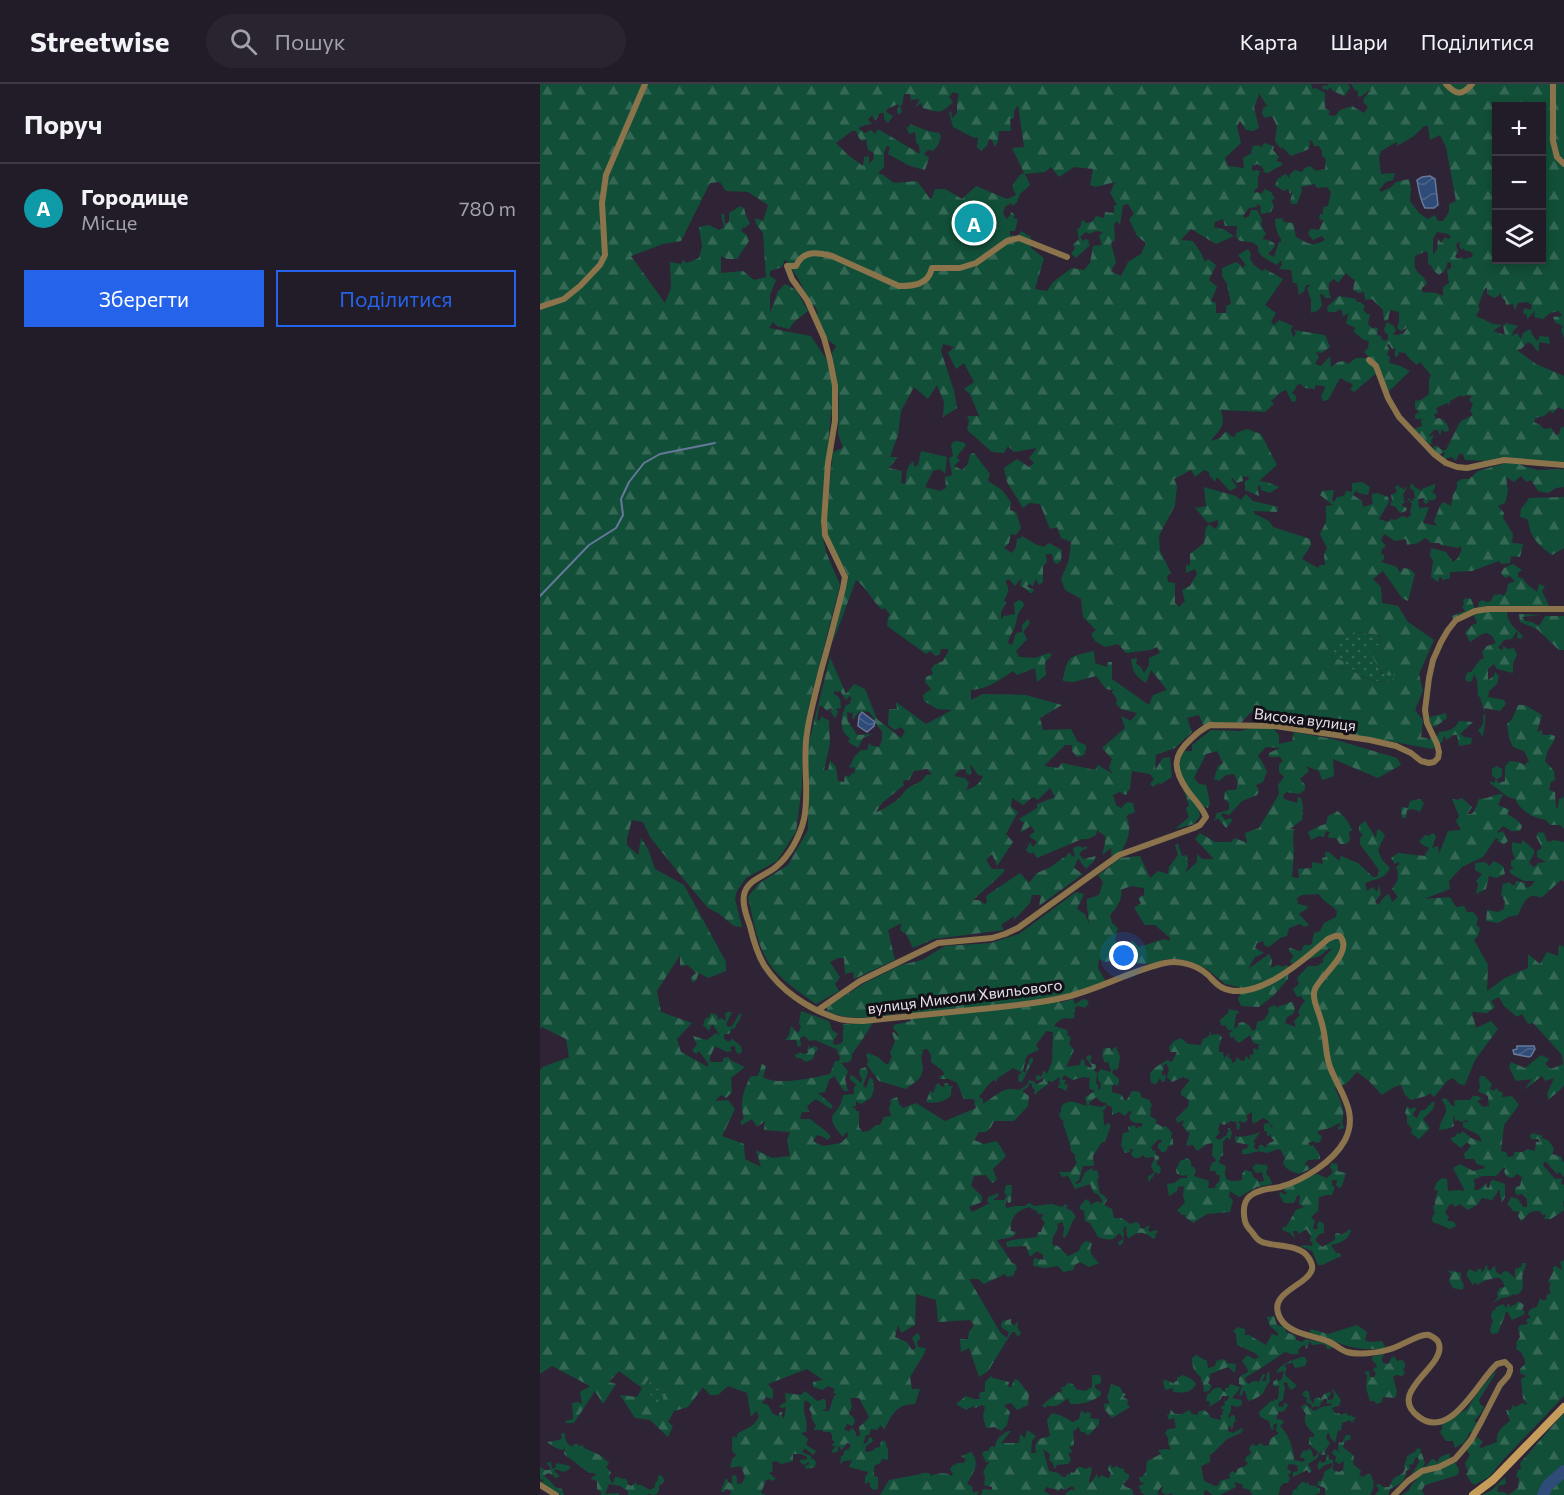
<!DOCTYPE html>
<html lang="uk">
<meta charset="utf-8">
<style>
body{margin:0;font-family:Commissioner,sans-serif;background:#2a2430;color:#f1f3f6}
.controls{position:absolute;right:18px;top:18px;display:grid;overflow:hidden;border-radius:0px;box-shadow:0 3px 9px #0003}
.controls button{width:54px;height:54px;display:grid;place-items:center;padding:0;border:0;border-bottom:2px solid #3f3945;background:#221b28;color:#f1f3f6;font:30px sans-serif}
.you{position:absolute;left:584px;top:872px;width:21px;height:21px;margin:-15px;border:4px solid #fff;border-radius:50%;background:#1a73e8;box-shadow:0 0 0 9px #1a73e833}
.badge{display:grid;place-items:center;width:39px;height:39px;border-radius:50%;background:#2563eb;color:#fff;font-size:20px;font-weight:700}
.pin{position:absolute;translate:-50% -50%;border:3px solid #fff;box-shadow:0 2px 6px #0006}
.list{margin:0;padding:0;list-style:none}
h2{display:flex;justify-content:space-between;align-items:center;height:78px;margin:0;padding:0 24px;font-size:26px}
h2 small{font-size:20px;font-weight:400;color:#a2a1a8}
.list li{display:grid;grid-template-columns:39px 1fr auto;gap:18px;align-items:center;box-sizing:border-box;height:90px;padding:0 24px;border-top:2px solid #3f3945}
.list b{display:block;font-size:22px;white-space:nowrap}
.list p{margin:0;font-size:20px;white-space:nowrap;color:#a2a1a8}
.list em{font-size:20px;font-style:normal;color:#a2a1a8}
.actions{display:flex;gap:12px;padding:18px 24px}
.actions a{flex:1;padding:14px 0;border:2px solid #2563eb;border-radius:0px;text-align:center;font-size:21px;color:#2563eb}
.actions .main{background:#2563eb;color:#fff}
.icon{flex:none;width:33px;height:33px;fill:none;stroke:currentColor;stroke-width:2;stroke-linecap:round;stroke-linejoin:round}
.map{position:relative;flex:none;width:1024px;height:1411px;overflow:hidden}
header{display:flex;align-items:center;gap:36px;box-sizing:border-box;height:84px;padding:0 30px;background:#221b28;border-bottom:2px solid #3f3945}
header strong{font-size:28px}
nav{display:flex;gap:33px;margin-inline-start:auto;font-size:21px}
.search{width:420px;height:54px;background:#2a2430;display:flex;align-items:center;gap:15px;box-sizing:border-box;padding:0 21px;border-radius:33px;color:#a2a1a8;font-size:22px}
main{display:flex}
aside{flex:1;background:#221b28}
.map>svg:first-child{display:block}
</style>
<header>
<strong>Streetwise</strong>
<div class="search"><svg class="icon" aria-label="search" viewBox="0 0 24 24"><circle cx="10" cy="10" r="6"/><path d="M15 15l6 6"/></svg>Пошук</div>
<nav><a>Карта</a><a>Шари</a><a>Поділитися</a></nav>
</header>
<main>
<aside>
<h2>Поруч<small></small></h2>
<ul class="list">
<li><span class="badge" style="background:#0f9aa8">A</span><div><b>Городище</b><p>Місце</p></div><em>780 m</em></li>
</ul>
<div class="actions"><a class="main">Зберегти</a><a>Поділитися</a></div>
</aside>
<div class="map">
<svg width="1024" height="1411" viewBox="0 0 1024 1411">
<defs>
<pattern id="grass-dots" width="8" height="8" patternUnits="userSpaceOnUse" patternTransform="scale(1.5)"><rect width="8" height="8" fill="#124f38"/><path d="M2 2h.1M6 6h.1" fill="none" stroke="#346855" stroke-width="1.8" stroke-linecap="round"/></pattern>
<pattern id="forest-firs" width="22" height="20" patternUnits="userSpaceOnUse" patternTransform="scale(1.5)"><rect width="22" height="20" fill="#124f38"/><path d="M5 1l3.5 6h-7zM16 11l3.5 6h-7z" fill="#346855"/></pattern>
<pattern id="water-waves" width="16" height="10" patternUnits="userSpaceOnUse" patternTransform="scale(1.5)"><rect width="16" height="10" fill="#2f4b77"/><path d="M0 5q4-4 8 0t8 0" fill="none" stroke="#4d658b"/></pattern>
</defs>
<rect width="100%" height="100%" fill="#2e2436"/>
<path fill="url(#grass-dots)" d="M815,546C820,550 829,549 835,551L840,547C839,553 840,558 839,564C837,576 835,578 842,590L858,587L852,596C836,600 821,594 809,582L804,585L794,579L791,569L798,564V553H804Z
M110,1295L122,1300L126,1304L123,1313L124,1319L117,1320L109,1310L103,1309L109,1304L105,1300Z"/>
<path fill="url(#forest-firs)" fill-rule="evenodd" d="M0,0H771L773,5L776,4L785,9V24L790,27L788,31L795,32L800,26L812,22L824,29L828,23L823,18L824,14L831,6H830L820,13L818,12V7L815,6L811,0H1024V254L1021,246L1023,242L1015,238L1013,233L1022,232L1019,227L1010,229L1003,235L994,233L995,227L987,235V231L984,230L983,227L985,224L991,226L992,221L987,218L978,219L975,226L973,220L966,221L965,216L961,213V209L955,214L947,210V203L944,206L938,223L940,225L936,232L953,240L962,241L953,247L965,251L963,242L966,239L978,242L973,247L972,252L977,249L981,255L983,249L990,245L992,250L997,257L999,255V252L1009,253L1010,260L999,258V267H997L992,260L988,258L981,265L977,266L996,280L1024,292V326L1018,323L1013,329L1010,327L1004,332L995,334L994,338L1000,341L1004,345L1011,344L1016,351L1019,350L1021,343H1024V380L962,373L945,377L925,376L923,370H919L916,377L912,373L903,375L905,367L899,371L893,365L894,362H897L902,366H906L918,342L921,337L933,331L930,327L933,320L929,316L932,312L926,311L923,313L921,311L910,317L909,321L907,319L896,324L898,329L894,330L896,335L899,334C905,336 908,340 909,347L905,348L902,345L900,352L898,346H894L888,353L894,351L891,358L893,360H887L874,345L882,342L881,337L882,335H875V331L879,328L875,324V317L881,316L889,310V296L891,291L880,278L877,281L871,276L865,269L859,268L858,272L855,273V264L852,265L849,260L847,261L849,265L847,271L850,273L849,279L858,281L870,287L848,308L839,287L814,308L810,305L813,302L812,300L800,294L788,316L783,317L781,312L785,305L784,302L775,301V305L765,304L759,299L752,309L756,312V317L752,318L746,306L741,308L731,317L734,320L725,328L681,326C686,344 680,344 671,357L680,354L686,347L691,352L695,353L696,349L707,345L721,350L737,381L719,397L727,398L739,403L730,409L721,406L720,401L718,402L719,412L705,406V397L708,396L709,393L703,392V397L696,399L693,394L691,395L697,403L690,407L677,393L675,398L669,391V388L664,386L655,393L651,386L634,395L637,402L635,421L619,452L620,467L631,489L627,492L628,498L635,499V519L639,523L645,517L642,506L650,502L657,490L655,485L646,489V480L650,482V470L664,459L666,444L669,440L675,445L678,441V436L668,439L655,424L666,422L664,403L696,412L701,416L706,410L713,417L738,423L737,428L713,427L715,430L729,437L733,443L770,455L771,461L762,475L778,484L780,481H785L784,471L787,464L780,450L786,438V422L793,421L780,411L782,407L794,406L792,416L794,418L797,413L804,412L806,407L812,408V399L822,398L830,403L828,411L818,409L816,406L813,411L822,417L823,423L833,420L832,417V410L837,409L848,413L849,418L839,435L848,438L851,435L855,436L863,432L867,434L871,431L870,427L872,420L869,416L862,420V422L867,424L866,427L860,429L857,425L856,423L850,421L852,416L851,411L857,408L855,403L858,401L860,404L862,403L863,406L867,403L863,411L864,415V418L867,417L869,414L871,417H873L872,414L875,415L874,407L870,404L871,400H873L874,403L882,407V405L895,400V404L892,408L896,411V414L894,416H889L887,420L883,418L885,414L878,415L879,424L889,423L883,439L897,442L894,437L900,422L903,418L911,422L913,411L917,404V398L922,395H929L938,387L966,379H978L983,382L997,386L1024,385V403L1016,404L1008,409L998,407L991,396L986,398L981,392L974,398L966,393L968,407L965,419L958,422L964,429L963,434L973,450L972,459L983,460L980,473L971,472L970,479L962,480L959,477L932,487L910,488V494L903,496L900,492L898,498L891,493L893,476L890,472L891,464L906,468L913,478L918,474L922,465L920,462L919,464L901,461L899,459H890V457L885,454L878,459L867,461L866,455L855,457L844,450L841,456L846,462L842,465L841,470L844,471V475L841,478L857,483L860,489L863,484L870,485L875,490L868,517L862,514L843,487L833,495L841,503L842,519L858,522L868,538L894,556L879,590L883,607L875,626L883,636L881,653L890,655L897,653L899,648C909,647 914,646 919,637L933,638L920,650L924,653L932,654L931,660L919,662L917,651H913L907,656L904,652L902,658L892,665L795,647L722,636L711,628L701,639L677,638L663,641L659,631L647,634L652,648L635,664L616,671L615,686L623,674L630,673L632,693L621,700L618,699L613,703L610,700L614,695L610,690L592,687L590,704L586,711L580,708L573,711L576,721L581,724L587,718L593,719L595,728L586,732C595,750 583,764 574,779L580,774L600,772L610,794L618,787L628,790L629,783L638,771L635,761L638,760L642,772L647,771L648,782L645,789L657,778V770L662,775H674L655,755L660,749L675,758H691L695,754L707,759L705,749L719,744L739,710L738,701L744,693L739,688V680L743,677L740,673H729V669L740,664L726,663L718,671L727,687L723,698L716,701L719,707L717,711L702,717L689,731L682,729L681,731L685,736L691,734L692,737L686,744L678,734L674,737L677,729L689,726V719L684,715L685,708L689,706H696L698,698L694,690L686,691L679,697L674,695L678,682L683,679L677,667L666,670L654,694L659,700L666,701L670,719L668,724L657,720L660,732L654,740L635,745L649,733L646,725L649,721C642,702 636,686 643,667H652V661L671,646L700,647L712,644H733L739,651V660L752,657L754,648L793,655L857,674L861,681L838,694L793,675L794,692L782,696L779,687L766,682L769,687L760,695L765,701V706L759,710L746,708L743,712L744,715L757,719L758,713L761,714L763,722L762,736L750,745H754L753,754L754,766L752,793L759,794L758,785L772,784V778L783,780L782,774L786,773L785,768H789L799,777L801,772L818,779L833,793H837L839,786L820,760V754L823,751L819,747V742L825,737L836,754L837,746H840L845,751L838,766L842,776L850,784C845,795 835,795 825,799L827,807L833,803L837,808L839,801L841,810L835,818L838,821L844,813L849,810L852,818L858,813L852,805C858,797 860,793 856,783L860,780L858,778L855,780L851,774L858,769L885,772L886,768L889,766L888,763H886L879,758L885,751L889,752L893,749L896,752L892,764L898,762L899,770L908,747L921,746L916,737L919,732L912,715L918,716L922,714L932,723L927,730H931L934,728L939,715C948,715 954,710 963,710L958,721L970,726L967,730L977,736L982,742L980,747H971L963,742L957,748L958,749L963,747L968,757L964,760L957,757L959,754L955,755L943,773L922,783L909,797L910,805L884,815L910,813L916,823L924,822L927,828H933L938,834L936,841L940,844L938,852L934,856L948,881L947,907L965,894L988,884V870L1000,880L1007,868L1018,872L1019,861L1024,863V1001L1021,1005L1008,1016L1007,1010L1014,994L1005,997L1002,992L984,1006L992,995L976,997L969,983L971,978L985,984L1001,971L1009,975L1005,980L1011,985L1023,980L1022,971L993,939L988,940L982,930L977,933L964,922L959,913L951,917L955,923L947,929L932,928L936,944L951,937L958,945L935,976L924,1003L925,1001L919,1000L913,994L907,997L894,1013L890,1009L886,1012L871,1016L865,1011L861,1001L854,1003L842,1011L829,997L817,988L806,1000L795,1004C800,1015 806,1027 802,1038L804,1044L798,1046V1043L801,1042L799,1039L790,1044L778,1047V1050L782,1052L780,1058L776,1059L773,1057L768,1059L770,1062L773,1061L780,1071V1075L768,1076L764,1081H768L770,1085L759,1090C752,1087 745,1086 743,1078L745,1074L740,1065L735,1066L727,1069L718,1067L708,1070H702V1066L707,1064L709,1061L695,1058V1052C704,1054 712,1051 720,1048L713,1058L715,1059L714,1064L718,1066L719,1061H722L726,1064L727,1060L734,1057V1056L731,1054V1049L729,1052H727V1047H724V1040L729,1039L732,1044L733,1043L727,1036L723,1034L713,1040L712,1035V1028L706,1032L708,1036L703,1039L701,1037L698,1038L700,1040L699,1046L697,1045L696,1038L691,1037L684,1041L680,1039L678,1046L680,1048L675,1054L679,1056L687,1051V1048L690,1047L688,1046V1044H690L692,1049L690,1056L687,1053L683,1058V1071L680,1073L679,1079L684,1081L686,1083C686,1086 684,1088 685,1091C686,1099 697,1097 702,1096V1090L705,1086L712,1088L713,1093L718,1096V1098L724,1097L722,1088L716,1089L712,1083L715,1082V1080L726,1081L728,1083L726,1090L730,1094L732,1100L717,1103L699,1113L690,1107L689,1113L693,1116L690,1128L667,1130L653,1139L645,1133L646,1131H642L637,1126L645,1119L643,1112L644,1102L638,1103L637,1107L629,1112L627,1100L634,1099L641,1094H648L646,1091L642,1092L639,1090H637L636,1086L640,1077L647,1074L651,1077V1082L654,1083L656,1087L654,1092L669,1097L668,1104H675L676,1100L679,1098L680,1091H677L675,1087H670V1083L673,1078L676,1077V1076L672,1071L673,1059L667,1060L657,1067L652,1060L650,1062L646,1061L650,1048H647L642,1041L644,1036L637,1039L636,1034C641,1031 643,1026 648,1023L649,1016L641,1011V1007L650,996L643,993L632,998L627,993L629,985L626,979L624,981L623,987L622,988V992L626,990L625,997L622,998L620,994L616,1000L611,999L610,989L616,983L627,976L632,978L637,968H630L629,963L634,957L641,954L648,960L661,961L663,955L669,952L670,948L671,947V951L678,950L682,953L679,962V968H683L684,974L689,969L688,973L692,976V979L695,978L697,973L700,976L704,977L706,972L710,976V971L714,970L713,964L719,966L718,962L720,960C713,960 712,958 710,951L699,959L694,955L695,952L691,954L689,949L693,946H688L685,941L681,942L680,936L688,929L689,925L698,927L699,929L696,930L694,945L697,943L699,939L703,938L710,942L712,947L716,945L717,938L724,936L729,928L728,924L735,921L737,924C741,920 746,921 750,918H753L755,925L753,930L747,933L745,939L756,943L754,937L760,931L758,928L762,920L765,918L761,912L757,913L753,905L759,900L757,894L768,882H777L783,878V874L793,864L787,866L780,872L766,876L772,866L752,880L750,877L753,873L752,870L749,867V864C754,864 756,867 761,867L764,861H770L772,859L774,849L780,847L784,839L796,833L797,827C791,820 783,818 779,810L762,811L757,814L758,820L767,822L768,824L759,830L769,841L764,843L760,840L749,844L747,852L740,854L729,863L724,861L723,857L717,859L715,864L724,869L715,873L708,885L729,870L732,876L731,884L738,881L742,883L746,881L749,883L748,895L733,912L719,923L701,922L698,915L702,904L685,900L667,885L654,879L641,875H627L609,880L595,879V867H590V861L592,856L599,863L624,855L629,857L630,854L615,841H605L594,824L601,819L598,814L604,811V804L591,802L581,806C583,816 576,824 570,831L572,839L578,844L575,855L583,874L566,878L559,875L558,884L566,898L521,913L519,919L533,915L535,920L543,915L547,916L549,919L545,924L539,922L535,923V928L533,929L535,931L534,934L529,935L528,934C521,934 518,937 514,942L527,946L528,949L526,950L531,953L529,960L534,966L526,983L540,981L541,976H544L545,981L551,984L552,982L546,974L548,971L552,972L550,977L552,980H556V984L554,985V987L557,988L556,999L558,1001V1005L560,1006L561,1000C557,995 556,989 561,985L570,988L571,986L568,977L565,979L562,972L563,966L565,964H570L572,968L573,964L576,963L580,973L578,985L573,986L572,989L579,995V999L577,1002L574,1000L572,1002V1008L582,1011L584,1016H587L591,1008L594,1007L600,1008L601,1013L609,1016L612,1021L610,1025L611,1027L610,1032L617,1036L615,1039L623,1043L626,1042L632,1049L631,1054L633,1055V1061L628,1062L627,1066L624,1068H621L620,1065H618V1060L622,1058L621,1056H618L611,1063L613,1067H616L615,1070L619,1073V1075L617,1077V1081L620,1082L621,1086L619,1090L615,1088L613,1093L611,1094L609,1099L608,1092L611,1091L614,1088L611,1082L615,1074L613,1073L606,1074L603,1071L599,1074H594L591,1070L593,1065H590V1068L585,1069L581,1061L583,1049L589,1048L588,1043L595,1041L596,1045L599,1042L602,1043V1039H595L591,1037L589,1032L592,1028L589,1027L585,1032L579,1028L572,1031V1023L567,1021L566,1019L561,1018L556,1013L550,1018L549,1021L561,1023L566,1021V1024L563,1026L564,1042L568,1039L571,1041L565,1058H562L553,1072L554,1082H543L539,1096L535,1099L536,1100L542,1098L541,1097L545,1088L552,1084L553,1087L557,1086L559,1094L557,1095L560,1110L564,1111L567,1116L564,1121L572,1125L574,1134H581L589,1139V1140L597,1138L600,1141V1144L604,1145L607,1142H610L608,1146L610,1148L616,1146L618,1148L615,1150L616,1153L613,1155C606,1148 598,1146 590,1154L587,1153L586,1145L587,1144L585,1142L583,1146L584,1150L583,1159L579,1162L578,1158L582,1156L583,1153L579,1149C573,1158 568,1156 558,1153L550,1139L545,1137L544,1127L540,1125V1122L546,1115L550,1118V1121L558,1117L560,1119L562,1118V1116L558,1110L554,1109L550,1100L535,1105L528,1092L522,1093L519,1088H530L537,1079L535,1075V1071L531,1067C531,1061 525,1046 523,1039L524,1037L520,1034L519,1029L521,1028V1024L523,1020C533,1015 538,1020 547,1022L545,1013L555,1007L550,1005L549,1002L550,993L548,994L543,993L533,996L524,991L522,996H526L524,1000L528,1001L526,1007L521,1004H518V999L519,1002L521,1001L519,997L520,994L519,993L511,999V997H508V1000L497,1008L496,1011L494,1009L495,1006L492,1003V1000L489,999L488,1003L482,1007L489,1012L488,1022L474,1037H454L451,1043L446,1048H439L434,1056L444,1060L457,1057L466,1072L453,1085L457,1096L452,1099L446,1091L434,1092L431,1102L442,1112V1118L429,1123L432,1128L450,1119L447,1118L448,1113L459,1109L458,1112L453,1116H464L467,1111L464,1109L466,1101H472L471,1118L468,1119L467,1115L465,1121L467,1124L475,1122H485L489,1119L495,1122L512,1120L522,1123L525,1120L528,1122L526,1124L532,1127L536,1133C530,1139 530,1147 525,1154L523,1153L524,1144L522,1138L517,1140L518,1144L513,1153L512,1161L518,1162L528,1172L539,1167L541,1161L546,1157L552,1159C548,1169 552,1172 559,1179L549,1183L540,1178L535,1181L533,1186L523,1188L518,1182L505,1184L493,1182L494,1174L504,1176L503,1171L497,1167L490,1173L486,1162L467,1163L466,1158L472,1156L497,1153L498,1148H501L503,1142L505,1139L501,1134L505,1129H509L498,1130L497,1127L489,1123C476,1127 470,1133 471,1147L477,1148L472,1153L457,1156L472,1179L475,1180L477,1183L473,1192L467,1193L465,1190L444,1200L438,1195H429L460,1248L467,1254L469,1248L462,1244L461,1241L463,1237L471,1235V1239L474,1242L477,1238L478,1240L477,1243L481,1249L478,1253L475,1248H472L448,1287L439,1293L429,1264L421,1268L420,1255H428L429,1248L434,1241L430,1236L398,1238L396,1216L376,1210L375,1241L361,1249L358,1241L355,1253L367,1258L372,1266L376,1264L372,1254L377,1249L380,1252V1255L377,1257L378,1263L386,1264L384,1270L370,1293L372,1305H380L375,1320C356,1320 352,1331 344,1346L341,1341L337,1346L331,1345L329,1351H326L323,1360L327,1359L329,1353L332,1354L333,1357L326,1362L325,1367L328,1368L334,1366L335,1364L340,1363L341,1357H345L348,1366V1376L342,1375L340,1379L334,1382V1392L338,1393V1405L334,1406L330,1403V1398L325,1400V1392L327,1391L328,1388L309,1383L312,1376L304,1377L300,1380L301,1372H303L304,1367L309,1365L311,1360L307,1359L302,1366L298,1362V1367L294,1369L291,1367L296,1363L293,1362L292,1361L293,1359H295L294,1357L292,1356V1351L290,1348H284L282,1346H273L276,1342L271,1333L272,1330L269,1325L271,1320L265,1316C261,1331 269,1335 266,1348L261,1349L268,1355L266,1361L276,1367L273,1371L265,1364L262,1368L271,1372L272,1375H274L276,1378L275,1383L266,1385L265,1382L269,1380V1379L268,1378L264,1381L260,1378V1376L267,1375V1373L261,1370H253V1377L241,1380L236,1377L232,1378L233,1387L229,1389L236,1395L232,1397L229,1395L226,1396L221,1409L226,1411H188L191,1410V1407L186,1405L184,1408L181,1407L186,1394L188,1396V1398L192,1400V1392L195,1391L197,1394V1400L202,1399L205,1393L201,1382L190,1384L192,1376L196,1371L192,1367C193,1361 191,1358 193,1352L197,1354V1350C206,1344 215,1343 219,1332L216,1327L211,1333L207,1309L188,1302L178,1311H170L163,1303L148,1323L134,1327L128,1338L133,1342L128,1353L110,1336L95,1334L80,1311L97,1313L102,1304L79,1287L69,1298L76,1300L63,1320L55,1307L34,1339H26L25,1337L33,1335L32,1319L38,1318L42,1320L40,1308L50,1302L12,1282L0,1290V986L3,983L29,973L26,955L2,943L0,945ZM413,8L419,10L417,18V29L412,34L411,27L409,28L413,43L434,54L438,53L437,63L441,67L447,62L449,55L452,56L455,63L458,57L459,47H471L470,35L474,34V27L478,21L484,63L472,64L484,89L480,91L472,102L476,111L467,115L436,102L422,115L405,105H395L391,116L377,97L354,99L343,91L338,89L344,83V68L347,62L350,63L348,70L370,82L385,86L389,74L384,70L388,66L393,67L398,61L401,52L399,49L388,47L370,40L369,44L366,42L369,50L375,48L376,58L379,61L380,70L338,45L335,50L331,46L325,49L318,44L325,41L332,40L328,36L332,31L335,37L340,29H344V35L348,39L353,32L346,28L347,25L358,20L359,23L357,26V29L360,30L362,27L360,21H362L364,10H370L371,16L379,15L378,19L374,24L381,19L383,24C398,28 401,31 413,18L409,13ZM720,8V11L727,22L723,24L722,30L725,34L732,32L737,42L735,57L741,65L742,63L751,72L769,65L770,60L769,56L772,57L774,62H779L782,67V72L786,75L785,85L776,87L770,82L765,84L762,88L755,86L750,90L749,94L746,90L741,92V94H738L735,102L744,107L748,105L750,110L753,107L750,117L752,120H757L762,107L761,103L775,100V102L778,104L787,103C794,110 789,113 788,122L783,123V130H780L779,134L781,136H784L779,146L770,145L768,150L773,156L782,152L785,156C770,164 769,159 756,153L753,139L744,138L742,134L735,135C735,141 737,150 741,155V158H739L734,173L728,170L735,162L734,159L728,156L722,155L726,150L721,141L722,136L717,126H711L709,132L705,134L703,132L709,124L717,123L716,120L721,122L720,127L722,130L731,128L734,121L731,116L735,115L731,108L725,105L721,110L718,108L715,109L714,107L718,103V94L720,87L716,86L712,87V82L717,80L721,82L724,86L723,88L728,89L736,84L741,82L743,79L736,77L739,73L733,66L734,62L724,59L721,64L719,61L713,62L711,67L712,69L703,74L704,84L688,82L685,74L701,59L697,42L700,37L706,46L713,47L719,44L714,23ZM957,22H1002V176H957ZM884,42H888L890,56L900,51L906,63L916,117L909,120V128L903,137H898L895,131L888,135L879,129L870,117L871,105L869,95L856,98L851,103L841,108L839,106L846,98L853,96L855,89L841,90L839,74L841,67L857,58V62L874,52ZM312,47H316L319,54L322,57L326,55L328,66L334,69L333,76L329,80V72L324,73L323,82L308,71L296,59ZM511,83L519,93L534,83L553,85L550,101L556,103L575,98L570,109L577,121H574V129L565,128L564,134L556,132L552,138L546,139L543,136L541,138V142L537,146L539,155L533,161L535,164L531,170L536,174L550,161L548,158L549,156L545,155L543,157L540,153L546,148L549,150L556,147L563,148L559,152L562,161L553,162L550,179L544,186L532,184L513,198L507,207L495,205L504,174L491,164V153L481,147L477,154L474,151L470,152V147H475L478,135L473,134L475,131L471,128L470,132L466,135L463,129L465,123L471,119L473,122L477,118L480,110L490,101L485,90L505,88ZM180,98L186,107L208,108L228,121L223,137L215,134L216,140L223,149L226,193L214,196L203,187L181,189V172L187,175H197L209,157L207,151L201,147L203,143L205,144L210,139L206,132L204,124L200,122L189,129V138L185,140L184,129L181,131L184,143L179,146L169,141L159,143L162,162L159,174L147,179L143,176L141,180L130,178L131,204L125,219L91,172L123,160L141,157L170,99ZM588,120L594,130L589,135L597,152L606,159L601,170L588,178L581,192L571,187L576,178L571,159L575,156L574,140L577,137L580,141L583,121ZM683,135L685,142H697L696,153L700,157L712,158L718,162C717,173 729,176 737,181L741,176L742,181L739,185L751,186L753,199H757L759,211L764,207L766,201H771L767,204L771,216V229L777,227L782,222L780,210L784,211L785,214H791L789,207V199L794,195L798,199L806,189L814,196L815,195L813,206L819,209L824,208L825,216L832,215L843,226L844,237L848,236L850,226L859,228V238L857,244L861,247L868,243L863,250L855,251L853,250L856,247L854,242L847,238L844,245L845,249L848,250V255L845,257L842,256L841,252L837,251L838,245L836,243L833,245L828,240L830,230H827L823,225L825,222L820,218H817L816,215C809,213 805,214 799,212L787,223L788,228H796L799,225L802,227L803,232L809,229L806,238L807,240L816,244L813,247L824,256L829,257L828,264L824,268L830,274H816L808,280L804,277L798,278L791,283L790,272L781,282L775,280L779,273L776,268L782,269L790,263L785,251L754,246L756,250L753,253L751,245L753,242L739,236L734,241L731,238L736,229L725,221L743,195L725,185L722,187L714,181L710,175L711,170L708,165L698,171L706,181L703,183L699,184L702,182L696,178L682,184V192L687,200L691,220L686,222V229H676V219L671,217L677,203L669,196L676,181L668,175L665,178L661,169L653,157L641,156L651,145L676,160L694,152L685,146L674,143L675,138ZM897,148L908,150L911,153L909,155L905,153L901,159L898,155L897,166L893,171V155ZM920,158L919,162L922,166L924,164L925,167H929L933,170L932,173L924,175L921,173L918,175L915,173L918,167L916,161L917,159ZM886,167L888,169V180L891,181L894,187L899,191C903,188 907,186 907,179L911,178V184L907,186L909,199L903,203V212L896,209L882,208V204L887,199C882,187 872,191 875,172ZM245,175L258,194L272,223L274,221L278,228L276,232L288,256L296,262L292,269L299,313L298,350L303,364L293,368L285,451L307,489L293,558L316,496C326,503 332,516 341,525L345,524L350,531L348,533L347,542L386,570L390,567L396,572L400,570L401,565H407L409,566L403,577L394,581L391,585L393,590L386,593L385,598L391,605L383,611L384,617L397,625L412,626L386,640L356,618L357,625H349L348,641L355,646L361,643L365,647L361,654L337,635L325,605L314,600L306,610L290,573L268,662V746L248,781L218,800L208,813C213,834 216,857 227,876C236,893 261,909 276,920L299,907L295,900L300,893L290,878L298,874H304L305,890L313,888L314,895L355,876L348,846L362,839L360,846L366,850L373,864L394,855L464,846L461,841L474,832V836L490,819L492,811H501L499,822L543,790L534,784L538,774L546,785L554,777L556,772L543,775L539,770L543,766L548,764L546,762L543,764L539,762L533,764L535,773L532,772L530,769H528L526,773H524L511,783L497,789L489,799L480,789L446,812L447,818L445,820L439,816H433L462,790L465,785H452L446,776L452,770L457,782L473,758L466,750L478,728L471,723L472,714L483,721L493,713L498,716L510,704L515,713L497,720V724L479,735L484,739L480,749L491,742L495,747L489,752L497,758L493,763L490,758L486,766L490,770L493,768L497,774L542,755H548L556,751L557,746L565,752V759L562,771L571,764L572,781L558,791L563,798L559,811L547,815C546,824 549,831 549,840L545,830L537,825L544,810L536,808L479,850L451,859L405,862L382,876L361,881L323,900L287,923V927C313,939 340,932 367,928L371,937L354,941L353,944L359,951L357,952L354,948L352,949L355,957L350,969L352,973L348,980H346L338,973L328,969L326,971L328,976L327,981L339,997L366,1005C382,992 385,994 381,972L383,969L382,966L387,965L391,971V978L403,987L404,991H401L399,995H409L417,999L424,1015H432L435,1016L434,1020L436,1024L405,1037L376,1019L363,1024L359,1020L357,1013L350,1016L351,1020L349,1024L351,1032L344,1033L340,1041H336L329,1047L322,1048L321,1045L319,1044V1027H316L315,1024L311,1023L316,1022V1017L321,1020L331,1014L334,1005L333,996L330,993L326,1004L323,1002L328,988L326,983L320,985L319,989L322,995L321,999L312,991L310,992V996L316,1000L314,1004V1010L303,1011C300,1034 280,1027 303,1053L307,1047L308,1052L301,1059L283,1062L273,1057L277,1051L284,1053L287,1056L291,1053L288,1049L270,1035H260L262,1028H269L267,1022L276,1015L291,1025L293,1022L278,1009L285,1008L289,996L294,992L304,1007H308L305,995L308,987L301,979L309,978L312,974V970L320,959L333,939L303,940C304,946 302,951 303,957L300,960L294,961L293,957L298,950L292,946L289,937L261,927L259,939L261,943L258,949L251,942L249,951L245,956H256L258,963L261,962L260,954L265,952L269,957L275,956L298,966L297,968L300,973L299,977H295L290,990C274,994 236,1002 223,993L226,982L222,980L218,992H211C204,1004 199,1020 204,1034L200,1038L202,1041L212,1035L217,1043L225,1037L224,1046L250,1048L247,1056L250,1072L232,1074L216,1066L221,1083L205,1075L204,1060L182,1052L195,1025L188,1016L175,1017L181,1011L186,1014L192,1008L191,994L205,983L192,977L188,973L183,974V978H170V973L175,962L187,968L192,967L190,964L192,962H195L196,968L200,970L202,967L201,962L192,955L189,958L184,955V950H189L192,944L194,945L202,931L200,929L192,942L188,943L186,940L192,928H187L185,930L186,937L181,934L178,936L177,931L171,929L169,933L165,935L163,941L169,947L172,940L180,951L176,949L167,956L153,952L157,961L152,966L156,970L159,967L168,979V983L141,968L137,955L152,939L121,928L117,907L140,871V882L148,881L156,889L151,893L153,899L156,896L159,889L168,894L186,887V878L144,801L115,785L108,765L101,754L98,771L87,761V754L92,736L103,738L110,753L146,798L168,824L178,829L194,842L202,843L195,815L197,807L206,794L237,777L256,748L262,702V665L269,621L300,501L286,468L281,445L283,407L294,303L289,279L271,252L229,244L233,238L237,242L249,245L255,237L268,227L256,206L245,200L238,207L230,229V211L236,196L230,192V187L242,183ZM403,260L414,263L408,269L416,285L424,279L434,298L424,305L430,310L439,332H427L429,336L427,346L452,368L464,369L468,362L474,368L497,364L489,374L494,379L489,383L477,375L464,384L467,398L483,424L489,419L500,420L510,445L517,443L521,454L531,458L529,476L521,495L525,506L541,515L543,533L556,546L552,549V552L555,557L565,563L578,560L586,569L610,566L617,563L620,569L609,574V581L604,589L600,582L596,580L597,574L591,575C593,589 595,591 606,599L611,586L627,606L613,611L609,621L572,595V578H568L567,583L555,579L554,567C529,573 527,571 523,597L533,598L556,592L566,605L571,606L574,605L572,608L577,615L576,620L581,625L597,629L591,637L581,632L585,644L562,664L572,675L569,684L573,690L558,681L555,686L522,679L518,684L504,682L525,661H532V667L537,673L544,671L546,665V661L538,658L531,645L503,646L500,634L522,621L486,611L443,610L431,616V606C447,605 460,596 473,587L477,591L495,584L497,598L506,591L505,578L512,571L509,569L495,574L479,573L476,567L487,555L483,548L490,539L488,535L482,541V548L476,549L472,561L468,559C469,553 471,551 474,545C478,535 476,530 484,522L483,518L479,516L474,519L475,530L464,532L461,535V528L466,519L464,516C469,509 470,504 465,497L469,495L475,502L478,498L482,494L480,502L485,504L490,509H492L494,505L489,504L487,502L489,500L493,502L496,495L499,501L503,498V482L507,478L506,470H512L514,479L517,480L521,477L522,466L509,459L504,463L497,461L482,452L480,455L477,454L476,463L472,469L464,464L469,459L471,450L476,451L481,444L476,428L470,426L471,418L462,406L448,397L450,390L434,369L430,370L428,380L422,386L414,382L420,376L417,374C419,368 423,366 426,361L423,358L415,357L411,360L413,372L409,374L412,391L405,393L406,404L400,407L385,403L393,387L400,385L405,390L407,373L381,367L378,381L374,383V377C365,383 367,390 365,400L361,399L362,387L349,384L358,373H350L358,351L361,327L374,303L388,315L397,301L404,318L403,333L417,324L414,307L401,267ZM815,546C821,550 829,549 836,551L840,548L839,561L829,562C831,573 837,580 842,589L850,592L857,586L852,596C835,600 820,594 809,582L804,585L801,584L805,578L795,574L794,578L791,569L798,564V553L810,554ZM295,606L297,608L300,607L306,616L310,612L312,615L310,617V620L306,621C301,632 298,647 310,654L308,658L318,664L323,654L333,650L317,651L308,637L307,628L311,629L313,628L312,634L314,635C316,628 323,626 329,628C335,634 336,642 342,647V656L339,663L332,662L329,659L327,666H321L314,673L309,684L314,683L315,689L311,690L309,693L305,691L304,698L298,697L296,683L290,676L288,686H284L290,660L289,636L285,635L282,632L279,637L277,636L279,622H282L287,627L291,624L292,626L290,627L295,634L298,628L296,625L301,624C300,617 302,614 294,610ZM431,681L438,691L443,692C439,701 435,703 426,706L429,699L425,694L414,692L419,686L426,685V689L430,691L432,689L430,682ZM387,685L392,690L386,691C381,700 374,699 367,705C364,707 363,710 360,713C357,717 341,727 336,728L342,719L364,701L363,698L365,696H369L374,687ZM506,947L513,948L512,978L507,990L504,987H503L502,993L498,991L496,992V995L498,997L504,992L503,997L496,1001L495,998L489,996L487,1001L479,1006C464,1001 455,1013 443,1020V1015L440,1014L439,1012C445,1007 447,1000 454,996L456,998L458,994L473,984L481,988V990H479L478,994L479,998H482L493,976V974H490L485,989L483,987C487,972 483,972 499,966L496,961C499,956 503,953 506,947ZM267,1285L283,1296L273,1298V1303L283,1306L288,1302L295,1305L293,1309L297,1310L294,1312L289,1327H281L286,1325V1317L284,1315L277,1317L265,1307L261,1311L245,1309L246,1318L239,1322L241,1324L246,1323L244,1335L242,1332V1328H240L238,1332L233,1330L228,1321L222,1319L226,1313L233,1315V1306L228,1300ZM109,1295L112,1303L116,1305H118L122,1300L126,1304L123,1313V1318L121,1316L117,1319L114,1312L104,1309L109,1304L105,1300ZM310,1314H319L329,1333L326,1337L319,1343L320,1352L317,1353L315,1347L312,1344L308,1348L307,1346H304L307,1340L312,1342L315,1338L314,1334L309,1330L312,1322Z
M789,0H808L810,4L804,12L793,7L790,3L788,6L782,5L783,1L787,2Z
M1024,413V464L1012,471C1003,465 993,456 990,446C989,442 989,439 987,435L980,433L981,425L989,414Z
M973,480L982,486L978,489V493L982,494L987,500L997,508L999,500L1005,502L1002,507L1010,524L967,525C966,537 974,544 983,552L981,555L977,554L978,549L976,548L972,555L964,556L958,564L963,566V562L968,565L974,564L977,571L973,579V589L957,585L954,580L948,585V596L954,592L955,588L959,592L957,600L949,607L948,613L964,616L966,620L960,627L944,624C947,634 944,643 943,653L938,646C943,642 944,639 943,632L945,630L940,613L938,612L937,596L934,590L932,597L927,598L925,594L928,588H931L940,576L944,574L942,568L947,562L956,559L952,552L947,549L942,550L930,558L925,548L932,541L937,539L933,529L914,537L912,532L925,527L922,523L924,520L923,516L927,514L931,515L935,525L938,523L939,518L942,516L947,518L951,517L954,511L960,510L964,512L967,506L968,500L975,497L970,492L965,494L961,489L964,484Z
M979,530L1000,531L982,533L985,537L992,538L999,542L1005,532H1024V566H1019L997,545L980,538Z
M978,621H985L1002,631L997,648L1002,646V651H1008L1009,650L1015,652L1014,657L1008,666L1005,677L1014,687L1015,696L1011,698L1009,706L1015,708L1016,724L1018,723L1019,715L1024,713V745L1020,741H1010L1006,736C992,733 982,728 975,715L968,713L950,699V697L954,699L956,694L952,692V685L957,682L962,685V692L956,696L959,699L965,697V682L970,677L979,678L984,681L989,677L984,667L973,663L969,654L967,640L972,635Z
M906,629L907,634L895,643L889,640L890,633Z
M880,715L884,719L880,728L873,725L867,726L866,734H862L861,726L862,723L868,724L870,717Z
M798,727L807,736L812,746L809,748L810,756L806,760H800L796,754H789L788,752L790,748L786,747L784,753L779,752L771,756L768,748L779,742L786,740L788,732Z
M999,748L1004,749L1007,757L1010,758L1013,756L1024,758V798L1021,796L1001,814C988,806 982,821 978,831L968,833L958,839L946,837L947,826L958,828L964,825L965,818L961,810L963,800L970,798L972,801H975L976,797L985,799L986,804L991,802L995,797H984L971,790L969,786L974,785L971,782V777L975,775L972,767V758L981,760L983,756L994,766V770L989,778L993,783L996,782L998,779L1006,778L997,773V767L1002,764L996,752Z
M954,777L963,782L965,790L956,794L949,792L946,805L936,810L938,800L936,797L942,790L935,786V779L945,778L949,782Z
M269,960L270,965L274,962L277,963L278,966L275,968L273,975L266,978L260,974H256L255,971L261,968L263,970L268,969L267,966Z
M941,992H944L952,1000L950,1005L954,1007L956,1004L960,1008H963L962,1013L972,1012L979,1021L964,1041L961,1067L966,1068L968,1073L974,1072V1068H983L987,1065L995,1067L996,1058H1000L998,1055H991L990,1051L993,1049L999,1051H1002V1054L1009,1057L1014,1065L1012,1070L1022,1073V1077L1024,1078V1092L1023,1093L1020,1088L1017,1090L1005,1077L1003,1081L1015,1095L1022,1094L1021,1100L1024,1101V1116L1023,1118L1024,1126L1011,1135H1004L1006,1131L1005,1130L1002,1131L1000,1127C987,1127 990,1130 981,1137L978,1132L979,1128L973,1127L968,1120L971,1113L978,1115L983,1123H987V1115L982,1110L977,1111L975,1108V1103L980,1102L982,1093L977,1090L972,1094L966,1092L964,1087L966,1084L964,1083L956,1092H942L933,1096L935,1100L934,1106H938L947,1099L946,1103L949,1104L950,1101V1098L953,1096L965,1100V1113L962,1118L960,1112V1106H959L952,1116L942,1114L937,1121L928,1126L920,1120L915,1123L913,1120L909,1121L905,1129L909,1133L907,1137H911L915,1139L916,1142L910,1145L893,1138L892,1135L893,1131L895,1130L893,1122L895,1121V1116L898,1107L894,1105L897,1098L902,1094L907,1095L908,1107L919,1106L925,1107L913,1084L920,1080L933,1087L945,1084L944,1082L937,1080L934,1075H925L924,1070L931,1062L927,1058L921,1064L912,1057L911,1054L916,1052L917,1049L921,1050L922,1047L924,1048L931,1054L942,1058L939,1051L923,1043V1038H928L927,1036L920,1038L918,1036L915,1037L914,1031L913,1035L914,1042L907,1045L899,1046C901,1031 912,1030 902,1016L903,1014L907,1015L911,1021L915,1022L914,1016H930L933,1012H938L942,1015L937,1017L943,1023L949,1022L948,1012L938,1007L940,1004L939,994Z
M397,999L403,1003L405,1002L404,1000L407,999L409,1002H413L411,1006V1012C403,1018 396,1020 386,1018L390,1007L393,1009Z
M891,1018H895L893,1025L883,1035L890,1044L879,1055L871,1049L872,1045L867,1039V1032L865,1029L867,1022L871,1025L875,1023L876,1026L873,1029V1032L877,1034L881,1026H885L889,1021H891Z
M792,1079L797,1080L798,1083L797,1087L806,1089L802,1102L799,1104L796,1101L797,1096H792V1101L795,1103L792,1111H787L779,1113L778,1127L771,1133L775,1137L773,1145H776L778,1144L777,1141L779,1137L784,1140V1149L779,1150L775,1156L782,1163L795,1156V1150L798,1149L802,1151L810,1145L811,1147C807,1157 800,1159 791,1161L796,1169H800L801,1172L782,1181H778L772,1167L760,1162L765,1161L772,1162L773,1159L770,1157L771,1152L766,1145L759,1150L757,1147H753L755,1155L750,1149L742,1146L743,1143H746L756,1126L764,1123L759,1120L760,1111L757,1112L754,1119H744L739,1110L741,1108L745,1111L747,1109L744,1107L743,1103L777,1090L787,1094L793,1088L790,1083Z
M1024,1176V1312L963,1376L949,1393L934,1401L930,1397L926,1390L928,1388L925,1379L930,1371L926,1365L937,1353L943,1358L939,1363L941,1364L957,1358C956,1347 962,1343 970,1337L966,1326H971L973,1321L976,1323L982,1319L986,1321L987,1320L983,1314L981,1295L986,1292L980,1289V1285L985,1280V1276L981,1268L976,1265L977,1261L976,1259L980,1253L978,1244L980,1241L988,1240L986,1236L991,1233L988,1230C989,1225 992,1224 997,1223L1000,1214L1002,1216H1006L1007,1211L1011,1209L1009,1204L1011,1199L1008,1198L1013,1188V1183L1016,1182L1020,1185H1022L1020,1178Z
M982,1179H986C986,1183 984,1185 983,1189C980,1198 988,1204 977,1211L973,1210L969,1213L961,1214L953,1219L958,1213L957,1209L960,1204L965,1203C962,1194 960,1192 951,1195C945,1197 943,1196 938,1201L935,1198L933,1201L926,1191L929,1185L936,1188L938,1185H942L941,1188L944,1187L945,1183L947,1181L948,1186H951L954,1182H955L956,1188L961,1191L963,1188L967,1187L975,1194V1185L981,1183Z
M908,1186L921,1189V1195L924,1202L922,1206L913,1204L909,1197L911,1190Z
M978,1217L984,1221L982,1226L985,1228L983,1231L972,1236L968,1228H966L958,1249L951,1250L950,1245L953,1237L951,1233L952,1227L955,1226L956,1223L963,1220L966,1224L968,1220H969L970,1223L976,1220Z
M734,1232L737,1241L745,1243L746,1248L756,1252V1256L762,1258L766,1255L791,1261L792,1264L787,1265L786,1261L781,1260L772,1261L770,1257L767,1264L766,1265L765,1261L762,1262L758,1266L759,1270H751L745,1268L721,1284L706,1293L705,1295L708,1300L714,1297L719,1298L723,1290L725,1291L722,1297H726L727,1289L729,1288L730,1297C721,1309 727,1311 708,1317L705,1307H703L702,1312L699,1311L702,1302L699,1300V1294L702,1291L708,1288L707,1284L702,1277L707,1271L714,1275L719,1273L715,1269L697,1261L696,1250L693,1247L698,1243L705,1245V1251H709L726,1261L732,1250L738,1252V1249L730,1242L727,1233Z
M817,1241L827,1248L825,1256L829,1258L842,1257L846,1265C835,1265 823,1266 812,1263C798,1260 784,1252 770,1249L771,1245L788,1250Z
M844,1270L842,1275L843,1279L849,1280L851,1274L854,1272L857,1277L862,1276L865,1279V1283L863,1285L865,1289L862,1292L856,1291L853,1293L857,1308L855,1314L843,1313L842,1318L837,1320L834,1317H830L826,1304L827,1291L824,1288L829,1287L830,1293H834L836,1289L833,1286L834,1284L837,1283L836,1280L832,1276L833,1272Z
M656,1271L667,1277L668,1284L675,1282L677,1276L679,1277L681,1275L686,1276L687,1279L696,1280L695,1289L688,1283L670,1290V1295L668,1299L672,1302L669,1307L664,1308L663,1299L661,1297V1293C654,1288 652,1282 652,1274Z
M761,1273H765L767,1277L765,1282L755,1284L752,1278L744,1281L746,1283L745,1291L757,1302L751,1306L748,1302L747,1298L743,1299L745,1303L743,1316L739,1318L738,1322L743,1323L745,1318L748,1321L745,1326L742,1328L739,1327L736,1335L742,1336L744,1338L740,1342C748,1350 754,1364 754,1376L763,1378L765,1376L764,1374H761L760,1372L764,1366L766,1367L769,1365L772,1367L773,1373L776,1372L778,1368L779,1372L776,1375L768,1380L772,1387L769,1389L767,1386L753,1393V1388L758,1387L757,1381L749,1380L747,1385L751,1387V1389L748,1391L750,1394L748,1399H744L740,1403L739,1410L738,1411H712L710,1406L703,1404L702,1400L694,1398L696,1403L680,1411H673L666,1406L664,1407V1411H632L633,1409L626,1411L621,1408L623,1404L622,1402L617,1409L619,1411H605L600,1408L602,1406L599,1405V1402L605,1399L600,1398L599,1393H602L606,1388L607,1377L621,1370L618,1366L627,1365L631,1366L628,1359V1354L625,1349L628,1345L636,1344L634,1334L629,1336L627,1331L630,1330V1325L635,1330H642L649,1326L652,1330L658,1331V1328L664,1326L668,1329L671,1334L681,1336L680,1331H683L682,1328L684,1327L681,1324L682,1322L685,1321L684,1318L689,1315V1312H682L680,1316L669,1323L670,1318L666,1317L667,1311L671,1308L673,1305L680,1303L683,1307L685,1308V1304H688L690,1300L700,1303L698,1307L692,1314L701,1316L702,1320L698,1323L691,1321V1327L688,1332L689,1334L692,1331L695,1332V1336H698L694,1338L692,1346L690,1342L688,1343V1347L693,1349L702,1344L703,1345L701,1349L687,1355L671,1371L669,1370L670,1374V1378L661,1382L664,1397L675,1402L679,1401L680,1397L690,1394L689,1391L692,1387L696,1389L697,1385L705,1382L708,1379L705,1377L706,1373L712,1369L709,1365L712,1360L716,1362L721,1359L724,1362L729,1361L730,1355L739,1349L736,1347L737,1339L733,1341L734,1346L731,1345L729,1337L720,1333L719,1328L731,1317H734V1315L737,1316C740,1309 738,1307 739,1301L736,1303L733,1301V1298L737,1295L739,1297L742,1295L744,1287L736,1289C741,1279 751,1277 761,1273Z
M957,1287L939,1316L940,1320L944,1323L941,1329L934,1337L938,1339L933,1348H930L924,1359L915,1364L913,1357H906L900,1348L902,1345V1340L927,1325L934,1314L952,1291Z
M552,1291H559L561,1293V1299L555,1301V1304L561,1308V1311C551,1319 542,1320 530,1320L528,1314C521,1319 516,1325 507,1321L506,1324L502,1322C508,1315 512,1314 518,1308L522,1309L521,1303H525L527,1299L533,1300L536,1305L545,1307L552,1303Z
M643,1291L653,1296L656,1300C652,1309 641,1310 632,1307L634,1304L625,1306L623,1296L629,1297L634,1300V1298L637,1297V1294Z
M451,1292L453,1294L469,1298L468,1302L471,1304L472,1301L475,1295L478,1296L489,1310L488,1321L477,1326L471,1319L464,1321L470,1328L467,1341L461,1347L455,1343L446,1344L443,1332L445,1323L442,1321L435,1324L433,1322L426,1326L416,1320L426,1312L434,1315H440L439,1309L445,1307V1298Z
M571,1300L580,1303L583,1309L586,1310L583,1313L588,1316L587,1320L590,1323L572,1334L565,1326L564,1320L570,1319L567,1314Z
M792,1305H793L801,1316L799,1322L794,1323L792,1325L796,1330L799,1329L801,1331L807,1329L808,1332L811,1331L813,1333H816L812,1339L810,1336L802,1339L801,1347L798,1346L795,1359L790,1353L789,1349L787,1350L786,1354L790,1359L785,1367L786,1370L783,1371L781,1370L783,1368L781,1367V1369H779L769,1360V1353H774V1350C768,1345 762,1337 766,1330L761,1323L765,1320L774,1327L782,1323L792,1321L791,1319L787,1320V1315H784L782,1318L779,1319L781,1320L779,1323L775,1322L772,1324L771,1320L767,1319L766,1316L768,1314L764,1313L762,1310L766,1306L769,1308L770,1316L774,1320V1315L778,1313L781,1315L784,1310L790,1308L791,1310L787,1315L789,1316L793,1315L794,1310Z
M541,1327L544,1328L546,1331V1328L551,1329L550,1334L559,1335V1340L549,1351L545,1350V1348H541L538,1342L536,1346L533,1347L534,1361L529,1363L532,1367L531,1369L528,1368L531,1376L528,1380L517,1381L515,1385L512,1378L509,1376L510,1370L503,1365L509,1387L518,1389L523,1393H526L527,1390L529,1391L531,1388L534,1389L538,1383H541L545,1385L551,1383L552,1385L549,1397L550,1400L557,1390L559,1395L561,1391L568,1394H569L571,1389L568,1386L569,1381H571L572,1384L578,1382L579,1384L584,1385V1388L589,1391V1394L583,1400L586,1403L592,1405L594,1411H526V1409L532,1405L534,1407L535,1405L532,1402L525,1406L521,1404L518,1408L516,1405L508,1404L507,1402L504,1407L510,1411H441L443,1405L452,1406V1403L444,1401L445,1392L443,1388L447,1381L450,1378H446L442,1370L444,1367H448L451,1362L455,1363C457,1353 459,1353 468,1347H471L461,1359H479L480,1350L485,1354L487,1346L496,1352L492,1357L491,1369H496L495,1362L499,1355L510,1352L507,1336L512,1329L522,1332L533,1338L539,1335Z
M1024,1329V1411H968L978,1404L979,1394L976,1392L978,1386L981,1385L980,1379Z
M23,1349L25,1350C25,1356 26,1360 33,1363V1360H37L39,1362L43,1361L44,1364L60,1371L69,1379L66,1383L71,1388L69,1393L72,1399H73L75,1393H78L82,1395L84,1394L88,1397L87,1400L91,1402L96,1398L97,1401H101L110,1406L115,1403V1399L118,1396V1392L120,1391L123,1393L124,1397L119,1402L118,1409L114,1411L108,1410L107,1411H88V1407L80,1402L69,1400L65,1410L79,1409V1411H61V1408L57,1405V1397L51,1395L53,1392H56L54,1389H49L24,1370L25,1364L23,1366C17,1365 12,1362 7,1358L19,1356L22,1354L21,1350Z
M806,1351H810L811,1355L805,1357L803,1363L814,1372L813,1380L821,1387L819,1391L822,1393L828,1390H830C835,1397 835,1404 830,1411H785V1404L777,1401L778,1397H781L784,1391V1388L792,1383V1379L785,1381L779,1386L777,1382L780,1376L782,1379L786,1377L787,1370L789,1371V1375L793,1376V1386L799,1388L803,1386L804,1377L799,1380L795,1377L796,1373L792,1369L794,1365L801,1369L798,1366L799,1358L802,1359Z
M878,1363L881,1366L880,1369L882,1370L885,1379L883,1383L886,1382L892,1375L895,1376L897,1379L900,1373L910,1369L909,1377L916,1376L915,1379L919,1385L918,1391L885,1401L882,1406L884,1411H862L869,1406L872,1400L877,1396L872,1392V1390L879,1378L878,1373L875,1374L874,1379L872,1381L869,1380L870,1385L866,1387C865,1399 860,1400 850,1405L848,1411H835L839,1406L836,1401L840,1400L843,1403H849L854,1394L863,1389L865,1384L864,1380L866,1378L867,1372L875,1368Z
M431,1368C441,1379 433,1389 427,1400L432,1402L433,1409L439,1407L437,1411H340L349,1396L381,1390V1389H389L391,1392C397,1389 406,1388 412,1392L413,1390L410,1385L414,1380L415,1382L417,1379H424L426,1375L421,1372Z
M11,1378L12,1385L16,1383V1379L30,1382V1385L23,1388L16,1385L14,1387L18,1390L19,1393L15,1394L13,1391L8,1389L4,1392L10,1397L15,1403L22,1405L24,1411H21L1,1398L4,1396L0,1395V1383L5,1386H10V1383L6,1379Z
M965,1393L966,1400L958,1402L957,1408H964L968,1411H942L952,1406Z
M762,1398H765L766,1401L767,1398H768L769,1401L775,1402L780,1405V1409L775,1411H752L753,1406L757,1405V1403Z"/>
<path fill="url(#water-waves)" stroke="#66789a" stroke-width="1.5" d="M890,92L895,95L898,121L894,124H885C880,116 879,106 877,96L882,93Z
M322,628L335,638L334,642L327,648L318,642L319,632Z
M977,962H994L995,965L991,972L989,973L974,970L973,966L977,965Z"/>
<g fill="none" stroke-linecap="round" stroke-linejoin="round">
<path stroke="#66789a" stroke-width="2" d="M0,512L49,461L76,444L83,431L81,415L89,398L104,379L120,370L175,359"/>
<path stroke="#2f4b77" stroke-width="12" d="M1003,1411L1008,1401L1024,1387"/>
<path stroke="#8b734b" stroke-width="6" d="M906,0C916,11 922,12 932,0
M1013,0V57L1017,73L1024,80
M527,173L479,154L467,157L436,179L420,184H392C388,201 374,202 359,202L292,172C277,168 263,166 256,182H247L252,195L267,216L284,254L290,276L295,302V337L288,379L284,437L285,451L305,493L303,504C296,532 289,559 281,587C276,608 270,628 267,649C262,678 270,707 264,735C260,752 250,771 237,782C226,792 207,795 204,811C202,821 207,833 210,842C213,855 217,869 224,881C240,906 268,925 296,934C304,937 314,937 323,937C362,933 402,929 441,925C469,922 498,920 526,913C560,905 592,886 625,879C640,876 657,881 668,891C672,895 676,900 681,903C714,921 765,875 788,855L795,852H800C814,868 781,891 775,905C773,909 774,914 775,918C777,925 780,932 782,940C786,953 785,966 789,980C797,1005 820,1027 805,1056C793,1078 764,1096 740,1103C730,1105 719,1105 710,1112C703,1118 703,1128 705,1137C706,1141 709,1145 712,1148C715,1152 717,1156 722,1158C734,1163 760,1160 768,1173C770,1176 773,1181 772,1185C768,1202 726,1208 740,1234C749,1250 771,1251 787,1257C794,1259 800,1266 807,1268C817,1271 837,1269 847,1266C859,1264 879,1249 889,1251C893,1253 898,1255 899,1260C906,1283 845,1308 879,1333C911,1357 938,1297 957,1280L965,1278L970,1283V1287L968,1292L960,1301L942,1336L931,1356L922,1367L915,1375L899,1383L882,1387L868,1397L854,1411
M0,223L24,215L40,202L60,181L65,171L62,119L66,91L105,0
M829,276L836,282L848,314L859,333L894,370L906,379L917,383L927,384L964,376L1024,381
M278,926L320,897L398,859L452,854L465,850L478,844L579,771L654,744L660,741L666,733C661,721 654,716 647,706C633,685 632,672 651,655C657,649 662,645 670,641L735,642L830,656L856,662L871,669L881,677L889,679L894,678L898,674L899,668L897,660L887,639L885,626L889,594L893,576L901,558L908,546L916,536L935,527L948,525H1024
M0,1401L16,1411"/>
<path stroke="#c49d5b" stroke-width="8" d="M933,1411L953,1396L1024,1323"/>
</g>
<g text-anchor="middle" stroke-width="6" stroke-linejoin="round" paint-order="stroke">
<g font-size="15" fill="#e8e1ed" stroke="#141017">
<text transform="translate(765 636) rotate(7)" y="5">Висока вулиця</text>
<text transform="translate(425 913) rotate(-7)" y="5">вулиця Миколи Хвильового</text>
</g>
</g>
</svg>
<div class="controls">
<button>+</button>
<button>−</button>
<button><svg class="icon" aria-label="layers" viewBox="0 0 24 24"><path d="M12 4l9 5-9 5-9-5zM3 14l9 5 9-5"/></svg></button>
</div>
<div class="you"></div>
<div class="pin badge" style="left:434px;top:139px;background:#0f9aa8">A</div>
</div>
</main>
